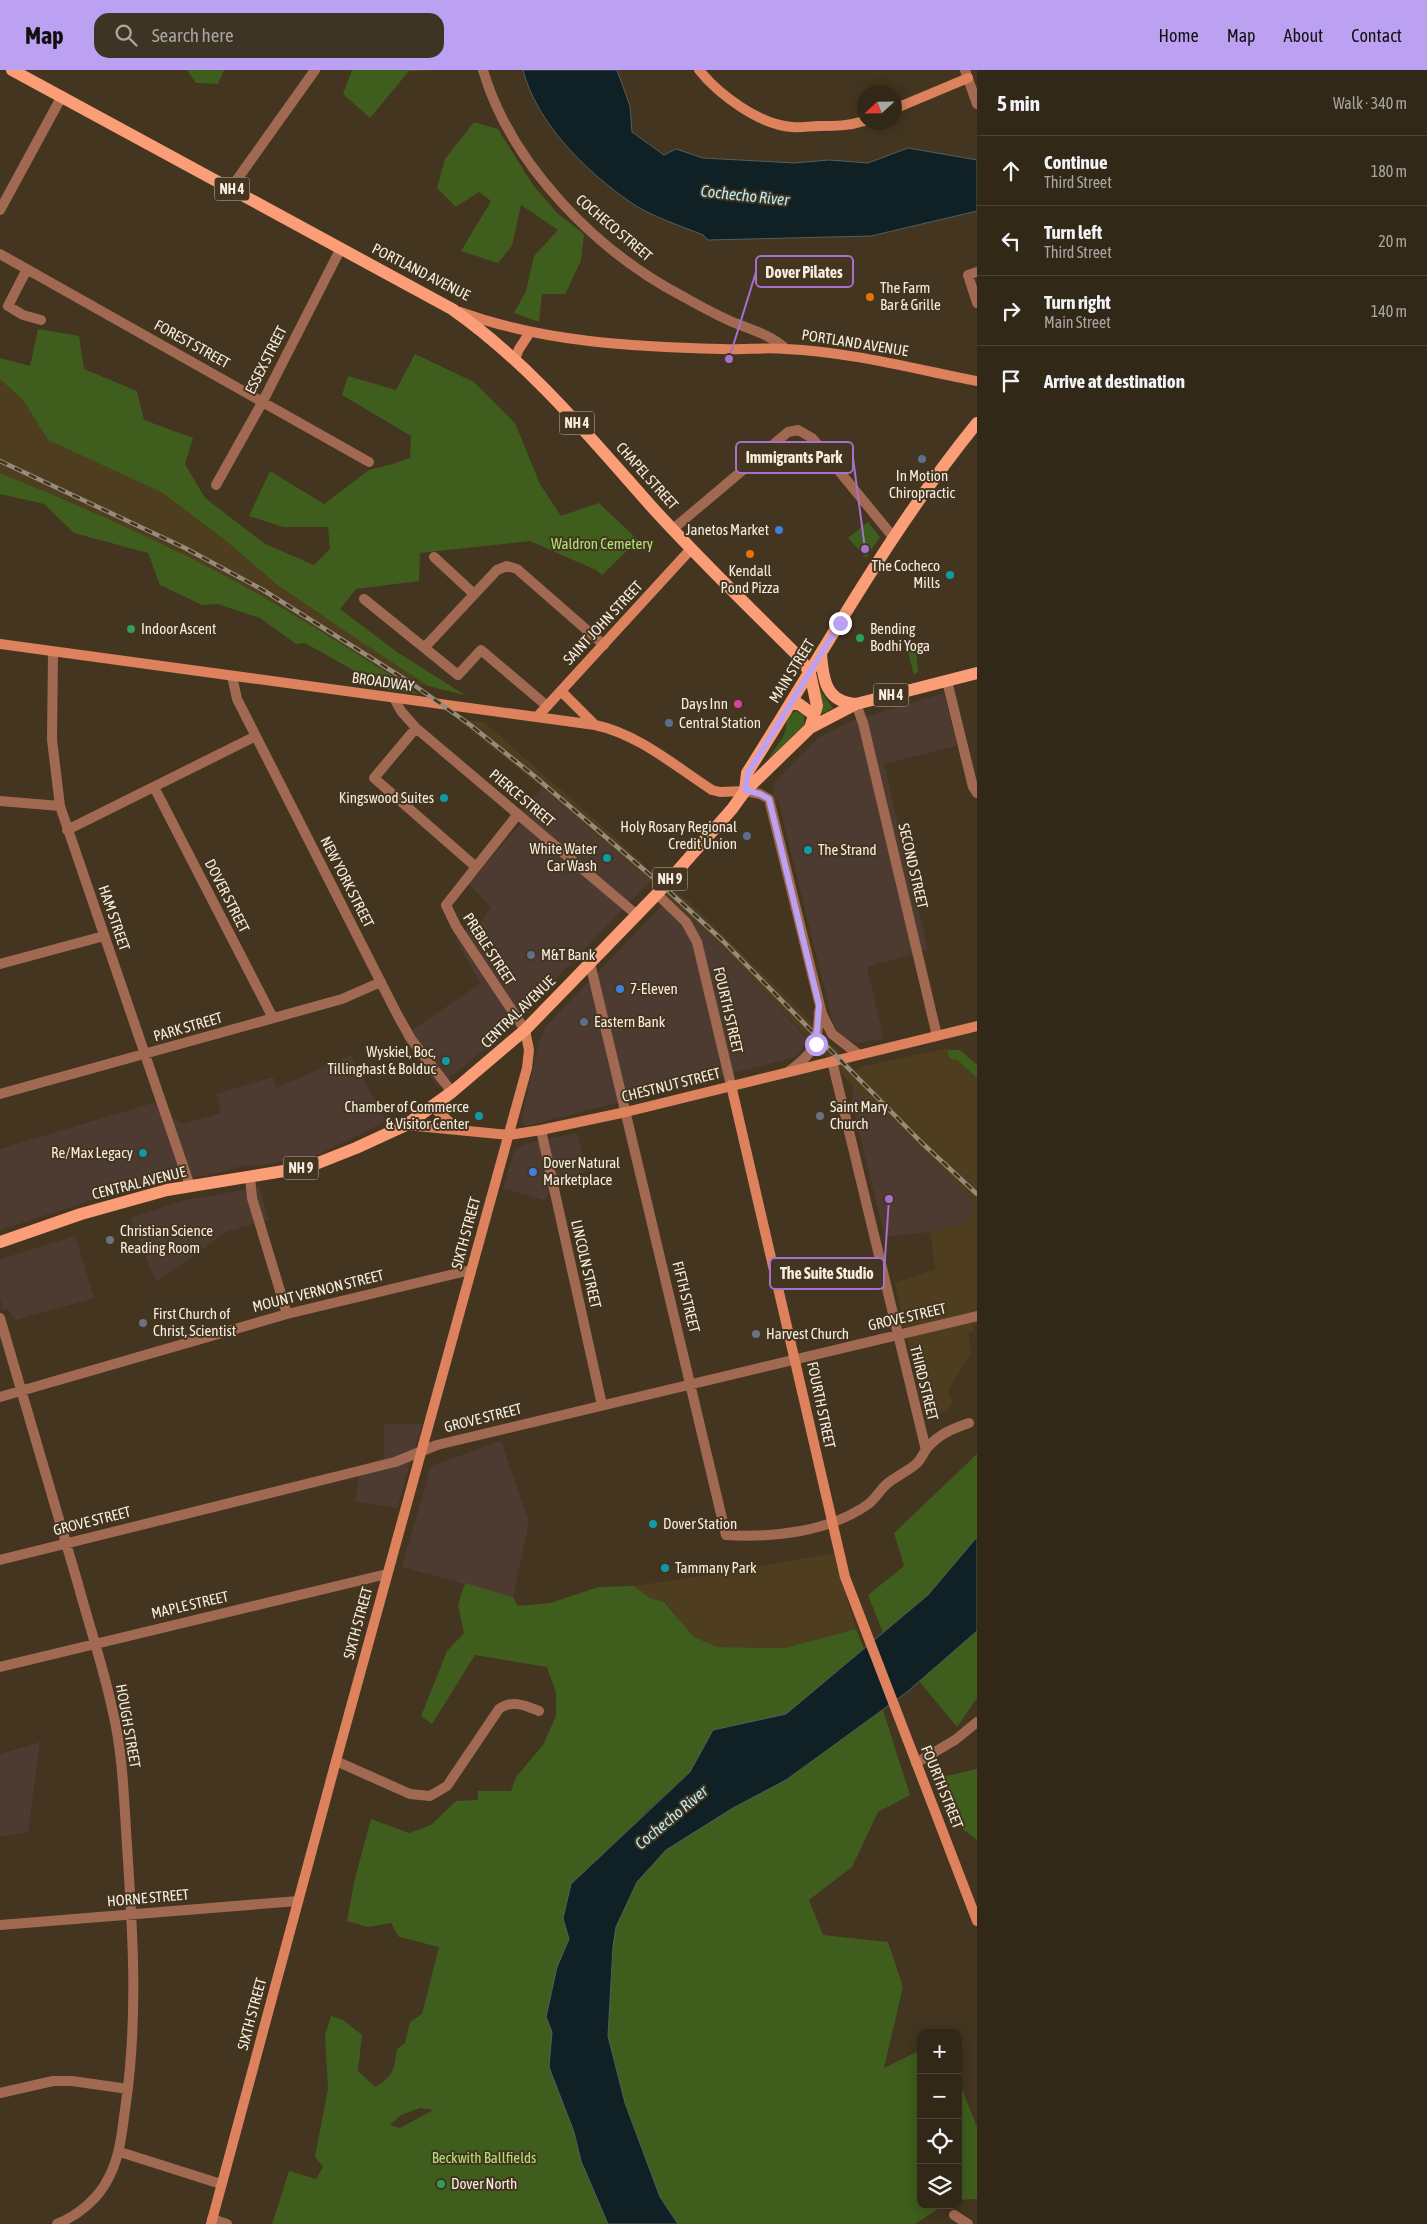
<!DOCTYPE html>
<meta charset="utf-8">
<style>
body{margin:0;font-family:"Asap Condensed",sans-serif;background:#3d3424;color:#f1f3f6}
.controls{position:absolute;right:15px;bottom:15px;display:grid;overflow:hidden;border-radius:10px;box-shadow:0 2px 12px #0003}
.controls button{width:45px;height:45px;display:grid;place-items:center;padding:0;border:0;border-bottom:1px solid #4d4436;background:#322817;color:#f1f3f6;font:25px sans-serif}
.compass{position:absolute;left:857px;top:15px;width:45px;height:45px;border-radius:50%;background:#322817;box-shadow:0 2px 12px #0003;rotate:248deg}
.stop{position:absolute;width:15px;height:15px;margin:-11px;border:4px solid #bca0f2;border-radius:50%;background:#fff}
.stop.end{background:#bca0f2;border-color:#fff;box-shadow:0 1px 5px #0008}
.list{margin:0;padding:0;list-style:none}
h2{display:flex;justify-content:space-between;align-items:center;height:65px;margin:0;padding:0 20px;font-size:21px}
h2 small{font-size:16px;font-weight:400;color:#a8a6a1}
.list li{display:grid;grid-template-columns:32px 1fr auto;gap:15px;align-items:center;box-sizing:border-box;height:70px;padding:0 20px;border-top:1px solid #4d4436}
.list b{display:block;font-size:19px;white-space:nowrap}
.list p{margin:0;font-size:16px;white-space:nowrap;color:#a8a6a1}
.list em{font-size:16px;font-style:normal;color:#a8a6a1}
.icon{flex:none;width:28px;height:28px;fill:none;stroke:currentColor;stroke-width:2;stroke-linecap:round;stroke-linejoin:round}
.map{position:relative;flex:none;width:977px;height:2154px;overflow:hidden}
header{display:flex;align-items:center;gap:30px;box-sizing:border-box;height:70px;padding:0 25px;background:#bca0f2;color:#111}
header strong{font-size:24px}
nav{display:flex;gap:28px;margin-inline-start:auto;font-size:18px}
.search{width:350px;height:45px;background:#3d3424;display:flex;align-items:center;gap:12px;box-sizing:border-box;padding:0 18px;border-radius:15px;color:#a8a6a1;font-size:19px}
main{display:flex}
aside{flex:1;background:#322817}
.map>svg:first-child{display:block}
</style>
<header>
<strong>Map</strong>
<div class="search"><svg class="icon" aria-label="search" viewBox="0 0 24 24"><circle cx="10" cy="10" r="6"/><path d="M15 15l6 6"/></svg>Search here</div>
<nav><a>Home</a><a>Map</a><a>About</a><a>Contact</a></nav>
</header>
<main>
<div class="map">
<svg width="977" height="2154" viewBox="0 0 977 2154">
<rect width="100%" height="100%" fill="#43351f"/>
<path fill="#4d3b32" d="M944,623L957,676L884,694L928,880L867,897L883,966V969L856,973L846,970L838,963L833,953L778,729H775L773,719L776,711L818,668L852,651Z
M542,718L650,811L500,967L438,1017L402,967L481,913L455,869L464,861L481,852L491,837L469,814L520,754L522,741Z
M669,828L730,885L809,971L795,987L526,1056L521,1052L539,972L545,957Z
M351,985L386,1051L361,1064L317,1085L264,1095L242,1096L218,1103L117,1122L0,1160V1079L153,1033L182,1054L221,1043L216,1024L273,1007L276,1018Z
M853,1015L867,1031H872L976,1134L966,1154L930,1162L885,1167L852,1032Z
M577,1063L587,1101L563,1110L544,1130L503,1119L514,1081L525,1074Z
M259,1117L269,1150L228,1161L156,1212L130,1148L186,1130Z
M75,1166L94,1228L16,1250L7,1239L3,1240L0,1227V1189Z
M384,1354H422L397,1438L355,1432L361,1395L384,1388Z
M501,1371L529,1452L513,1527L402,1497L431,1396Z
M40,1672L28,1762L0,1767V1684Z"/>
<path fill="#4f3d20" d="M0,309L23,330L48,370L163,423L226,471L276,514L428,616L404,613L283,538L172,479L67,430L0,403Z
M456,649L484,652L611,764L653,804L687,830L797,937L856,1001L861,997L947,978L950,989L957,990L977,1008V1255L973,1256L974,1261L968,1263L971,1282L948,1320L952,1330L950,1337L939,1345L925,1347L895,1213L935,1199L930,1162L966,1154L976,1134L872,1031H867L730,885L669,828L535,712Z
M833,1483L856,1559L785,1578L717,1577L694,1567L665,1532L650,1528L634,1516L721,1503Z"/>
<path fill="#3f5d1c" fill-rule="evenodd" d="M187,0H224L218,14L196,13Z
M352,0H435L409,1L370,48L343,24Z
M474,52L498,59L533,115L557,143L584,164L581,191L565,224H542L539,252L514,243L526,221L534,186L558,160L521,135L512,176L498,193L461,181L491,131L479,122L456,137L437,118L445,89Z
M38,259L79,266L84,299L137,321L144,350L193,368L185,394L205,428L265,474L314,495L330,479L328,457H283L249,446L270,401L324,434L369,400L393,394L410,388L411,366L342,325L348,306L396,320L415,284L474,312L515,353L540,414L561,446L599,433L638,470L602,505L596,500L530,471L420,483L419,511L356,519L340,539L397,582L465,625L428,616L348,563L276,514L226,471L163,423L48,370L23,330L0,309V288L30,296Z
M0,403C97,442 194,486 284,539C325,563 364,589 404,613L418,624L388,620L305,573L296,574L260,548L218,534L202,535L160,515L148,483L74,463L44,434L0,424Z
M868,452L880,467L866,488L848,468Z
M907,573L916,578L918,602L914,605L906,574Z
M818,613L823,625L833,638L819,645Z
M796,641L804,645V655L769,689C772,681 780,673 784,665C788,656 784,645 796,641Z
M947,980H960L977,995V1008L957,990L950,989Z
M977,1384V1467L928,1525L883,1563L868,1525L904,1496L894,1463Z
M465,1513L513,1527L518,1536L550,1533L598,1517L634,1516L650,1528L664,1532L694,1567L717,1577L785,1578L856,1559L864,1579L786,1644L713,1660L690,1702L645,1743L563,1848L569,1869L557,1897L546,1947L552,1962L549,1997L574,2062L581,2091L608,2154H272L289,2101L316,2109L323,2097L315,2087L328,2019L325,1965L331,1946L343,1950L362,1965L358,2001L375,2017C394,2006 394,1999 397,1979L405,1973L410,1952L422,1944L439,1877L399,1867L391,1853L368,1857L347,1851L355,1808L371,1749L409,1763L431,1755L456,1731L478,1730V1721H511L516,1707L543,1675L556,1646V1623L547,1597L475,1585L432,1654L421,1646L447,1581L464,1563L458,1535ZM420,2038L433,2040L400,2058L390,2055L401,2045Z
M977,1561V1628L957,1657L919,1611Z
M883,1640L910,1725L878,1742L852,1797L809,1830L823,1865L888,1872L903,1917L884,1998L921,1980V2135H944L915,2154H678L660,2127L625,2033L608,1966L613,1877L616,1857L637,1812L666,1780L733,1738L786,1710Z
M977,1699V1770L949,1748L942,1707Z
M958,2009L977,2057V2129L958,2130Z"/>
<path fill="#102125" stroke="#555e5d" d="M523,0H617L630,36L632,62L664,85L676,79L703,88L794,93L829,90L868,93L908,78L977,90V141L871,166L708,170L703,165C679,155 652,147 630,132C586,101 537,54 523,0Z
M977,1467V1561L907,1622L786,1710L733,1738L666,1780L637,1812L616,1857L613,1877L608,1966L625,2033L660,2127L678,2154H608L581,2091L574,2062L549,1997L552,1962L546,1947L557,1897L569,1869L563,1848L571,1814L690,1702L713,1660L786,1644L928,1525Z"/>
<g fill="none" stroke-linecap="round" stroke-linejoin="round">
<path stroke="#a26952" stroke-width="10" d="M483,0C511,95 597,182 684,227C698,235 713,243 728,250C748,259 768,263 785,278
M965,0L977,34
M231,118L315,0
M0,140L62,26
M0,184L369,392
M27,199L8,236L23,245L41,250
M977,202L968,205L977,233
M216,415L263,331L341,178
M673,459L788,362L798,360L812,368L894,468
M434,487L474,524
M364,529L458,605L481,580L547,636
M425,577L497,500L507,496L517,499L604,575
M53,582L52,670L60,736L190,1116
M232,606L237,629L398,946L411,969L452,1022
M947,611L973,717L977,723
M394,628L401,641L416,658L637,845
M856,634L863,653L937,966
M416,658L374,708L476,797
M154,717L273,948
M745,721L760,724L769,729L822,944L832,964L858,984
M0,731L60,736
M518,744L446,835L456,856L525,960
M67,760L256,666
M657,824L686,852L697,872L731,1015
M590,893L726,1465C772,1468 828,1462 867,1435C876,1429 880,1419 888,1413C897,1406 908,1401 916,1394C922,1389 923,1383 927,1378C939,1364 952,1359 969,1353
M0,894L104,866
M832,991L926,1380
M788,1002C817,980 817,976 819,941
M0,1024L342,929L381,912
M541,1060L602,1335
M250,1107L252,1128L287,1244
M0,1248C26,1337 52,1425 78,1514C89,1555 103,1596 112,1638C123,1683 124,1730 127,1776C133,1864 138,1946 126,2033C122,2059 121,2084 109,2107C99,2128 79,2145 57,2154
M0,1327L287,1244L471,1200
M0,1490L395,1392L437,1375L977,1246
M0,1597L387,1504
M336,1691L410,1724L430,1726L447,1716L499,1639C512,1629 526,1636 539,1641
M916,1693L955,1670L977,1652
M0,1855L298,1831
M0,2023L53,2011H72L128,2019
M120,2082L221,2114
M954,2145L968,2154
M212,2149L227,2154"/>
<path stroke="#dd825d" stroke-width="10" d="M699,0C719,25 760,55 792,57C801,58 810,56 819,56C835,56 849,56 864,51
M894,39L968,8
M460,242C543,272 634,277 722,279C743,280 765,277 786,279C851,282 914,299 977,311
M515,289L519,279L530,262
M0,574L595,655C638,664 675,696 712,720L720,722L745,721
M561,621L595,655
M537,647L691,479
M731,1015L845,1507L977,1851
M433,1037L457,1059
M406,1055L509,1065L541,1060L626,1042L977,956
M211,2154L336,1691L527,998L529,980L525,960"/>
<path stroke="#fb9e78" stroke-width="12" d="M12,0L452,239C529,293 589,366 651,436C699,489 750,538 800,588L810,603L817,636L810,658
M821,584C823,610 826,632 856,634
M790,634H799L814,645
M745,721L747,703C822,585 889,461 977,353
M0,1172L81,1144L167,1120L308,1097L356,1078L406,1055L452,1022L525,960L657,824L732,739L745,721L810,658L856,634L977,603"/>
<defs>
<path id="rail" d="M0,391L185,478L263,520L414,615L469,654L533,705L663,816L722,870L921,1072L977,1124"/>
</defs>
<use href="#rail" stroke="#978c7a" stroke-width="4.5"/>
<use href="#rail" stroke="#43351f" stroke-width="2.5" stroke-dasharray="8" stroke-linecap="butt"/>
</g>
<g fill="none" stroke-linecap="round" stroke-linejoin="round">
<path stroke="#bca0f2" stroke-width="6" d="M816,974L819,935L769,729L760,724L745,720L748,703L840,553"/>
</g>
<g fill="#e8710a" stroke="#43351f" stroke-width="2">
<circle cx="870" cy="227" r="5"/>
<circle cx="750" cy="484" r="5"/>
</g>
<g fill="#5c6f8a" stroke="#43351f" stroke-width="2">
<circle cx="922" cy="389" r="5"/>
<circle cx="669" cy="653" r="5"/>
<circle cx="747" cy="766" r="5"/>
<circle cx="531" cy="885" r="5"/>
<circle cx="584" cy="952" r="5"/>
</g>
<g fill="#3f7fe0" stroke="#43351f" stroke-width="2">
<circle cx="779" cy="460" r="5"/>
<circle cx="620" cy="919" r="5"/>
<circle cx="533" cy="1102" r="5"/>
</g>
<g fill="#0f9aa8" stroke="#43351f" stroke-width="2">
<circle cx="950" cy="505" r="5"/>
<circle cx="444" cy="728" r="5"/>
<circle cx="808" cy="780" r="5"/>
<circle cx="607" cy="788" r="5"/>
<circle cx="446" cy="991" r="5"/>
<circle cx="479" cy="1046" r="5"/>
<circle cx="143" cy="1083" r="5"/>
<circle cx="653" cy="1454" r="5"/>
<circle cx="665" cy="1498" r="5"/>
</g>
<g fill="#2e9e5b" stroke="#43351f" stroke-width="2">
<circle cx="131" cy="559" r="5"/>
<circle cx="860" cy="568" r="5"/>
<circle cx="441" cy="2114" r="5"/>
</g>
<circle fill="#d1479c" stroke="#43351f" stroke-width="2" cx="738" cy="634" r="5"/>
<g fill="#6b7280" stroke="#43351f" stroke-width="2">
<circle cx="820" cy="1046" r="5"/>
<circle cx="110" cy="1170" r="5"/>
<circle cx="143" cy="1253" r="5"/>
<circle cx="756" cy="1264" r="5"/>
</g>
<g text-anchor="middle" stroke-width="4" stroke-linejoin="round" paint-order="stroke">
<g fill="#43351f" stroke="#c0b6a6" stroke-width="1">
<rect x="214.5" y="107.5" width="35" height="23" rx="4"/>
<rect x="559.5" y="341.5" width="35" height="23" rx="4"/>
<rect x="873.5" y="613.5" width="35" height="23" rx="4"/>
<rect x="652.5" y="797.5" width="35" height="23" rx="4"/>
<rect x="283.5" y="1086.5" width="35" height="23" rx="4"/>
</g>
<g font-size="14" font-weight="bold" fill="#f6ede0">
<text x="232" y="124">NH 4</text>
<text x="577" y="358">NH 4</text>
<text x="891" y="630">NH 4</text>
<text x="670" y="814">NH 9</text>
<text x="301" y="1103">NH 9</text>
</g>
<g font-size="15" fill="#f6ede0" stroke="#43351f">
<text transform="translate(614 158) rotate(40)" y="5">COCHECO STREET</text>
<text transform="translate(421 202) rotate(27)" y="5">PORTLAND AVENUE</text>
<text transform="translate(855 273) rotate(9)" y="5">PORTLAND AVENUE</text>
<text transform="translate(192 274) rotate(29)" y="5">FOREST STREET</text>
<text transform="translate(266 290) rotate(-63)" y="5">ESSEX STREET</text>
<text transform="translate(647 406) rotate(48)" y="5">CHAPEL STREET</text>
<text transform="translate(603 553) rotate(-47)" y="5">SAINT JOHN STREET</text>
<text transform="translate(792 601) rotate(-58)" y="5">MAIN STREET</text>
<text transform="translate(383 612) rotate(8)" y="5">BROADWAY</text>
<text transform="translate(522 728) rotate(40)" y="5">PIERCE STREET</text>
<text transform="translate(913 796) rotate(77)" y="5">SECOND STREET</text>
<text transform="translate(347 812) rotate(63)" y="5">NEW YORK STREET</text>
<text transform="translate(227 826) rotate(63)" y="5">DOVER STREET</text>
<text transform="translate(114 848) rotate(71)" y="5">HAM STREET</text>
<text transform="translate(489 879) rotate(57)" y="5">PREBLE STREET</text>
<text transform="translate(728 940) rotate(77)" y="5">FOURTH STREET</text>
<text transform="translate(518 942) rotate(-44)" y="5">CENTRAL AVENUE</text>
<text transform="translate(188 957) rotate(-16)" y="5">PARK STREET</text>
<text transform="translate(671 1015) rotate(-14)" y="5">CHESTNUT STREET</text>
<text transform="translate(139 1113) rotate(-14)" y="5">CENTRAL AVENUE</text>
<text transform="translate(466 1163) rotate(-75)" y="5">SIXTH STREET</text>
<text transform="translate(586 1194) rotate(77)" y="5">LINCOLN STREET</text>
<text transform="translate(318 1221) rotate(-14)" y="5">MOUNT VERNON STREET</text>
<text transform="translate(686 1227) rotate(76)" y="5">FIFTH STREET</text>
<text transform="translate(907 1247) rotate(-13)" y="5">GROVE STREET</text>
<text transform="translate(924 1313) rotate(76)" y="5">THIRD STREET</text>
<text transform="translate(821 1335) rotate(78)" y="5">FOURTH STREET</text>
<text transform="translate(483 1348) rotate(-14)" y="5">GROVE STREET</text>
<text transform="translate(92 1451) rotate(-14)" y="5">GROVE STREET</text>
<text transform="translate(190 1535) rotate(-13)" y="5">MAPLE STREET</text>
<text transform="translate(358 1553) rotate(-75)" y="5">SIXTH STREET</text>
<text transform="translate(128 1656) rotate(80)" y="5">HOUGH STREET</text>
<text transform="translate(942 1717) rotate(68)" y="5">FOURTH STREET</text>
<text transform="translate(148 1828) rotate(-5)" y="5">HORNE STREET</text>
<text transform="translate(252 1944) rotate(-75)" y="5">SIXTH STREET</text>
</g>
<g font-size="15" fill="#f6ede0" stroke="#43351f" text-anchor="start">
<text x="880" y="223">The Farm<tspan x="880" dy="17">Bar &amp; Grille</tspan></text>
<text x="922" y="411" text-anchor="middle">In Motion<tspan x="922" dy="17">Chiropractic</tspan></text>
<text x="769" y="465" text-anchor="end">Janetos Market</text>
<text x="940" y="501" text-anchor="end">The Cocheco<tspan x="940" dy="17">Mills</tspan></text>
<text x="750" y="506" text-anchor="middle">Kendall<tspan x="750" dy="17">Pond Pizza</tspan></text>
<text x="141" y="564">Indoor Ascent</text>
<text x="870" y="564">Bending<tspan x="870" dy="17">Bodhi Yoga</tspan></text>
<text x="728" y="639" text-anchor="end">Days Inn</text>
<text x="679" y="658">Central Station</text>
<text x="434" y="733" text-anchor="end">Kingswood Suites</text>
<text x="737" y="762" text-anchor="end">Holy Rosary Regional<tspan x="737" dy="17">Credit Union</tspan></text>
<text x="597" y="784" text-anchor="end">White Water<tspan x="597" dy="17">Car Wash</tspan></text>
<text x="818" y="785">The Strand</text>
<text x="541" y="890">M&amp;T Bank</text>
<text x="630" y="924">7-Eleven</text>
<text x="594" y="957">Eastern Bank</text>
<text x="436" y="987" text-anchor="end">Wyskiel, Boc,<tspan x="436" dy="17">Tillinghast &amp; Bolduc</tspan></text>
<text x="469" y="1042" text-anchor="end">Chamber of Commerce<tspan x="469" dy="17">&amp; Visitor Center</tspan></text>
<text x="830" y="1042">Saint Mary<tspan x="830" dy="17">Church</tspan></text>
<text x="133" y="1088" text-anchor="end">Re/Max Legacy</text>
<text x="543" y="1098">Dover Natural<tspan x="543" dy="17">Marketplace</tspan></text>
<text x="120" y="1166">Christian Science<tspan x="120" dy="17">Reading Room</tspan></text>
<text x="153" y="1249">First Church of<tspan x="153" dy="17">Christ, Scientist</tspan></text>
<text x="766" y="1269">Harvest Church</text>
<text x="663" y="1459">Dover Station</text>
<text x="675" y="1503">Tammany Park</text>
<text x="451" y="2119">Dover North</text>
</g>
<g font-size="15" fill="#ade375" stroke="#43351f">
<text x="602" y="479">Waldron Cemetery</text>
<text x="484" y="2093">Beckwith Ballfields</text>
</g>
<g font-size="16" font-style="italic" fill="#b5ecfc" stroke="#43351f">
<text transform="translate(745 125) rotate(6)" y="6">Cochecho River</text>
<text transform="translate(671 1747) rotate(-40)" y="6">Cochecho River</text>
</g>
</g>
<path fill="none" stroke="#a670cb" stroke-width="2" d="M729 289L756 202M865 479L853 388M889 1129L884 1203"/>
<g fill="#a670cb" stroke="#43351f" stroke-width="2">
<circle cx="729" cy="289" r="5"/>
<circle cx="865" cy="479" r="5"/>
<circle cx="889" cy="1129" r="5"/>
</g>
<g fill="#43351f" stroke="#a670cb" stroke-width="2">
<rect x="756" y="186" width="97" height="31" rx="5"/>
<rect x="736" y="372" width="117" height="31" rx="5"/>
<rect x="770" y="1188" width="114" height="31" rx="5"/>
</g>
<g font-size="16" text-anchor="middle" font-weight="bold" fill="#f6ede0">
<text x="804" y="208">Dover Pilates</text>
<text x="794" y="393">Immigrants Park</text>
<text x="827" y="1209">The Suite Studio</text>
</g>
</svg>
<div class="controls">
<button>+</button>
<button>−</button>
<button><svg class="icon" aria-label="locate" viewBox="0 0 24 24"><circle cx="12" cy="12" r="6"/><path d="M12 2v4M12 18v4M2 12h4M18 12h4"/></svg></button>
<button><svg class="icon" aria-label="layers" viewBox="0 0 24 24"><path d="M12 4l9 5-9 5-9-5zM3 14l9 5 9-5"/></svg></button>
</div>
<svg class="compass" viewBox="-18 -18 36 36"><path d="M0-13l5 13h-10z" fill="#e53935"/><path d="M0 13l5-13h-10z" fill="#a8a6a1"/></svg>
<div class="stop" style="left:816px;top:974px"></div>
<div class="stop end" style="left:840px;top:553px"></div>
</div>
<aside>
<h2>5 min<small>Walk · 340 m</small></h2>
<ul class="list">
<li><svg class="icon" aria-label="ahead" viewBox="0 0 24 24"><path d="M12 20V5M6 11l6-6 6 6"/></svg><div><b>Continue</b><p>Third Street</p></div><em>180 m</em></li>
<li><svg class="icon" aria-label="left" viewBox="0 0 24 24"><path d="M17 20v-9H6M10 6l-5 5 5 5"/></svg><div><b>Turn left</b><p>Third Street</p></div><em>20 m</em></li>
<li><svg class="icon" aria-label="right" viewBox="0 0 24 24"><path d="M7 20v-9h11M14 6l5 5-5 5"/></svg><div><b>Turn right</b><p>Main Street</p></div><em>140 m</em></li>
<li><svg class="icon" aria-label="arrive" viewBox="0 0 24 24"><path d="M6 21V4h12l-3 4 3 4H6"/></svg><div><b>Arrive at destination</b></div></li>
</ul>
</aside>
</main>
